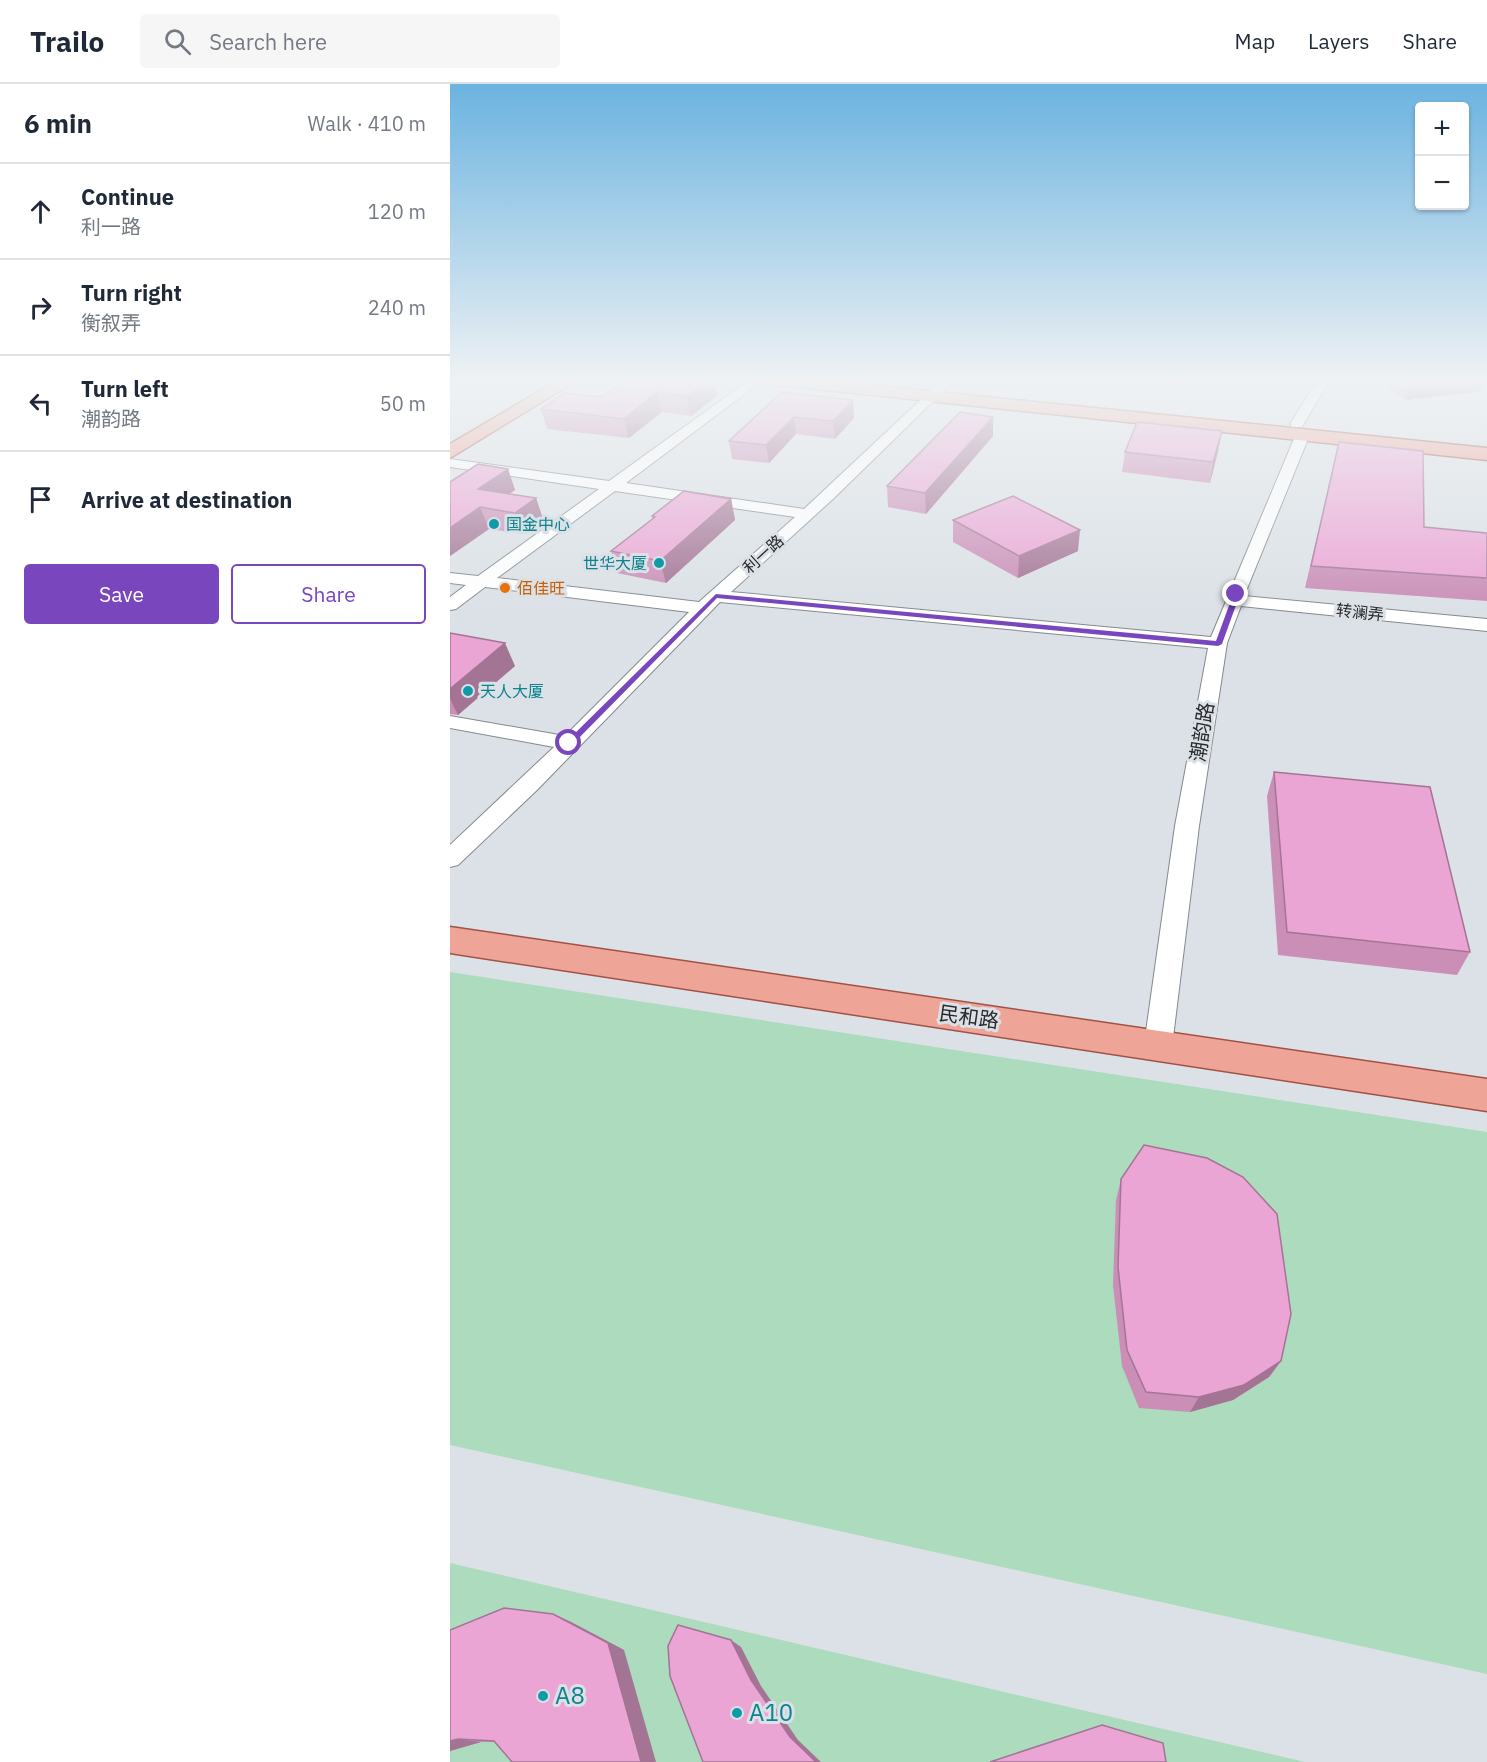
<!DOCTYPE html>
<meta charset="utf-8">
<style>
body{margin:0;font-family:"IBM Plex Sans","Noto Sans SC",sans-serif;background:#f6f6f7;color:#1f2937}
.controls{position:absolute;right:18px;top:18px;display:grid;overflow:hidden;border-radius:6px;box-shadow:0 2px 4px #0004}
.controls button{width:54px;height:54px;display:grid;place-items:center;padding:0;border:0;border-bottom:2px solid #e0e1e3;background:#fff;color:#1f2937;font:30px sans-serif}
.stop{position:absolute;width:18px;height:18px;margin:-14px;border:4px solid #7946be;border-radius:50%;background:#fff}
.stop.end{background:#7946be;border-color:#fff;box-shadow:0 2px 6px #0008}
.list{margin:0;padding:0;list-style:none}
h2{display:flex;justify-content:space-between;align-items:center;height:78px;margin:0;padding:0 24px;font-size:26px}
h2 small{font-size:20px;font-weight:400;color:#747a83}
.list li{display:grid;grid-template-columns:39px 1fr auto;gap:18px;align-items:center;box-sizing:border-box;height:96px;padding:0 24px;border-top:2px solid #e0e1e3}
.list b{display:block;font-size:22px;white-space:nowrap}
.list p{margin:0;font-size:20px;white-space:nowrap;color:#747a83}
.list em{font-size:20px;font-style:normal;color:#747a83}
.actions{display:flex;gap:12px;padding:18px 24px}
.actions a{flex:1;padding:14px 0;border:2px solid #7946be;border-radius:6px;text-align:center;font-size:21px;color:#7946be}
.actions .main{background:#7946be;color:#fff}
.icon{flex:none;width:33px;height:33px;fill:none;stroke:currentColor;stroke-width:2;stroke-linecap:round;stroke-linejoin:round}
.map{position:relative;flex:none;width:1037px;height:1678px;overflow:hidden}
header{display:flex;align-items:center;gap:36px;box-sizing:border-box;height:84px;padding:0 30px;background:#fff;border-bottom:2px solid #e0e1e3}
header strong{font-size:28px}
nav{display:flex;gap:33px;margin-inline-start:auto;font-size:21px}
.search{width:420px;height:54px;background:#f6f6f7;display:flex;align-items:center;gap:15px;box-sizing:border-box;padding:0 21px;border-radius:6px;color:#747a83;font-size:22px}
main{display:flex}
aside{flex:1;background:#fff}
.map>svg:first-child{display:block}
</style>
<header>
<strong>Trailo</strong>
<div class="search"><svg class="icon" aria-label="search" viewBox="0 0 24 24"><circle cx="10" cy="10" r="6"/><path d="M15 15l6 6"/></svg>Search here</div>
<nav><a>Map</a><a>Layers</a><a>Share</a></nav>
</header>
<main>
<aside>
<h2>6 min<small>Walk · 410 m</small></h2>
<ul class="list">
<li><svg class="icon" aria-label="ahead" viewBox="0 0 24 24"><path d="M12 20V5M6 11l6-6 6 6"/></svg><div><b>Continue</b><p>利一路</p></div><em>120 m</em></li>
<li><svg class="icon" aria-label="right" viewBox="0 0 24 24"><path d="M7 20v-9h11M14 6l5 5-5 5"/></svg><div><b>Turn right</b><p>衡叙弄</p></div><em>240 m</em></li>
<li><svg class="icon" aria-label="left" viewBox="0 0 24 24"><path d="M17 20v-9H6M10 6l-5 5 5 5"/></svg><div><b>Turn left</b><p>潮韵路</p></div><em>50 m</em></li>
<li><svg class="icon" aria-label="arrive" viewBox="0 0 24 24"><path d="M6 21V4h12l-3 4 3 4H6"/></svg><div><b>Arrive at destination</b></div></li>
</ul>
<div class="actions"><a class="main">Save</a><a>Share</a></div>
</aside>
<div class="map">
<svg width="1037" height="1678" viewBox="0 0 1037 1678">
<rect width="100%" height="100%" fill="#dbe1e6"/>
<path fill="#acdbbd" d="M527,294H661L669,310L529,298Z
M0,888L1037,1048V1590L0,1361Z
M0,1479L855,1678H0Z"/>
<g fill="none" stroke-linecap="round" stroke-linejoin="round">
<defs>
<path id="minor" d="M302,294H316L176,399L354,425L494,294H507L384,414L281,508L761,553L846,350L853,346L860,350L794,512L1037,535V547L791,522L777,559L749,742L722,962L718,970L708,974L698,970L694,962L725,742L758,564L270,518L87,706L8,781L0,783V761L104,663L0,644V632L115,652L239,528L35,503L6,525L0,526V513L16,501L0,499V489L28,492L149,405L0,383V375L159,397ZM165,407L345,433L249,518L47,494Z
M869,294H881L852,343H842L840,340Z"/>
<path id="major" d="M112,294H131L0,374V360Z
M299,294H351L1037,364V376L307,299Z
M0,843L1037,995V1027L0,869Z"/>
</defs>
<use href="#minor" stroke="#84898d" stroke-width="2"/>
<use href="#major" stroke="#a25145" stroke-width="3"/>
<use href="#minor" fill="#fff" fill-rule="evenodd"/>
<use href="#major" fill="#efa498" fill-rule="evenodd"/>
</g>
<path fill="#ca8eb7" d="M264,294L267,312L241,332L212,328L179,354L97,345L91,325L151,313Z
M712,294H743L741,303L714,301Z
M921,294H1037L1032,307L956,316Z
M332,308L404,334L385,355L346,350L319,379L282,375L279,357Z
M543,333V352L476,430L438,423L437,402Z
M772,347L768,367L760,399L672,388L675,368Z
M889,358L974,443L1037,449V517L855,504Z
M58,385L65,406L59,410L86,414L93,435L73,450L39,445L0,472V398Z
M281,415L285,436L216,499L167,489L161,467L202,435V432Z
M503,436L628,467L568,494L503,458Z
M0,549L65,582L8,631L0,630Z
M824,688L1020,868L1007,891L828,871L817,712Z
M671,1095L831,1277L819,1293L783,1316L740,1328L689,1324L672,1282L663,1201L666,1116Z
M103,1530L121,1538L174,1566L45,1658H31L0,1667V1546Z"/>
<path fill="#a47495" d="M264,294L267,312L241,332L237,312Z
M991,294H1037L1032,307L956,316L962,297Z
M207,308L212,328L179,354L174,335Z
M403,316L404,334L385,355L383,337Z
M344,333L346,350L319,379L316,361Z
M543,333V352L476,430L475,409Z
M772,347L768,367L760,399L763,378Z
M58,385L65,406L38,424L28,405Z
M86,414L93,435L73,450L65,429Z
M281,415L285,436L216,499L210,477Z
M30,423L39,445L0,472V444Z
M630,446L628,467L568,494L569,472Z
M55,559L65,582L8,631L0,615V605Z
M831,1277L819,1293L783,1316L740,1328L749,1313Z
M103,1530L121,1538L174,1566L206,1678H191Z
M281,1556L291,1563L311,1602L348,1656L371,1678H366L340,1653L301,1596Z
M8,1655L31,1658L0,1667V1657Z"/>
<path fill="#eba5d5" stroke="#a47495" stroke-width="1.5" d="M182,294H263L237,312L207,308L174,335L91,325L114,309L151,313Z
M956,294H991L962,297Z
M332,308L403,316L383,337L344,333L316,361L279,357Z
M510,328L543,333L475,409L437,402Z
M687,338L772,347L763,378L675,368Z
M889,358L973,367L974,443L1037,449V494L861,482Z
M28,380L58,385L28,405L86,414L65,429L30,423L0,444V398Z
M234,407L281,415L210,477L161,467L205,433L202,432Z
M563,412L630,446L569,472L503,436Z
M0,549L55,559L0,605Z
M824,688L980,703L1020,868L837,848Z
M694,1061L757,1074L793,1093L827,1130L841,1230L831,1277L794,1301L749,1313L696,1308L677,1266L668,1183L671,1095Z
M54,1524L103,1530L158,1559L191,1678H62L44,1657L8,1655L0,1657V1546Z
M228,1541L281,1556L301,1596L340,1653L366,1678H253L220,1592L218,1562Z
M652,1641L713,1659L716,1678H540Z"/>
<linearGradient id="sky" x2="0" y2="1"><stop stop-color="#6bb3e0"/><stop offset="0.56" stop-color="#eff2f4"/><stop offset="1" stop-color="#eff2f4" stop-opacity="0"/></linearGradient>
<rect width="1037" height="529" fill="url(#sky)"/>
<path fill="#7946be" d="M784,508L790,510L772,560L768,562L267,514L122,661L115,659L266,510L766,557Z"/>
<g fill="#0f9aa8" stroke="#dbe1e6" stroke-width="2">
<circle cx="44" cy="440" r="6"/>
<circle cx="209" cy="479" r="6"/>
<circle cx="18" cy="607" r="6"/>
<circle cx="93" cy="1612" r="6"/>
<circle cx="287" cy="1629" r="6"/>
</g>
<circle fill="#e8710a" stroke="#dbe1e6" stroke-width="2" cx="55" cy="504" r="6"/>
<g text-anchor="middle" stroke-width="6" stroke-linejoin="round" paint-order="stroke">
<g font-size="16" fill="#0d838f" stroke="#dbe1e6" text-anchor="start">
<text x="56" y="446">国金中心</text>
<text x="197" y="485" text-anchor="end">世华大厦</text>
<text x="30" y="613">天人大厦</text>
</g>
<g font-size="16" fill="#27292b" stroke="#dbe1e6">
<text transform="translate(313 470) rotate(-42)" y="6">利一路</text>
<text transform="translate(910 528) rotate(6)" y="6">转澜弄</text>
</g>
<g font-size="16" fill="#c56008" stroke="#dbe1e6" text-anchor="start">
<text x="67" y="510">佰佳旺</text>
</g>
<g font-size="20" fill="#27292b" stroke="#dbe1e6">
<text transform="translate(752 648) rotate(-81)" y="7">潮韵路</text>
<text transform="translate(519 933) rotate(8)" y="7">民和路</text>
</g>
<g font-size="24" fill="#0d838f" stroke="#dbe1e6" text-anchor="start">
<text x="105" y="1620">A8</text>
<text x="299" y="1637">A10</text>
</g>
</g>
</svg>
<div class="controls">
<button>+</button>
<button>−</button>
</div>
<div class="stop" style="left:119px;top:659px"></div>
<div class="stop end" style="left:786px;top:510px"></div>
</div>
</main>
